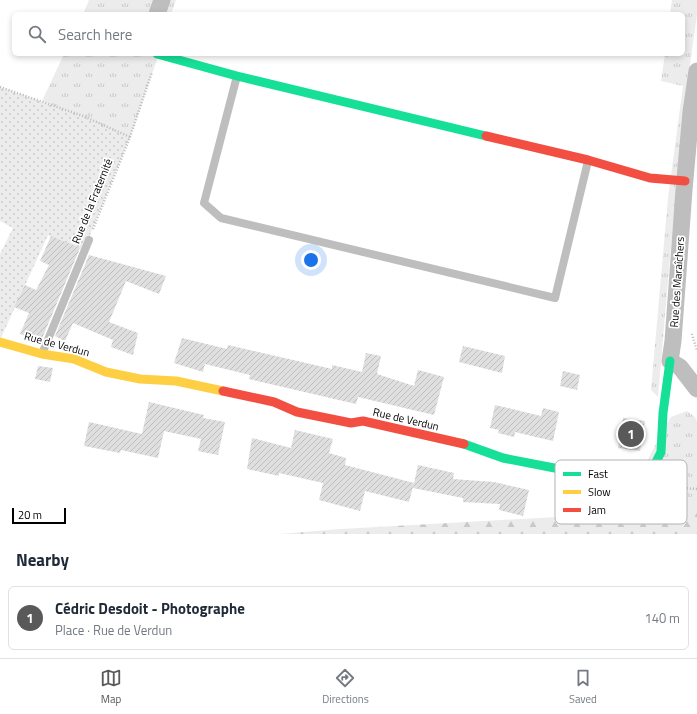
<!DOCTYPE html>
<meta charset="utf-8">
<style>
body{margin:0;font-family:"Titillium Web",sans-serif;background:#f6f6f7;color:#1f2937}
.scale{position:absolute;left:12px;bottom:10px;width:54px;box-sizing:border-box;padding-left:4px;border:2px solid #000;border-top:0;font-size:11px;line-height:14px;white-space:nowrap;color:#000;-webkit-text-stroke:3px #fff;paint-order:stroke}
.you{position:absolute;left:311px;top:260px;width:14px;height:14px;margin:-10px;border:3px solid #fff;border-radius:50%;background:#1a73e8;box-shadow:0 0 0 6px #1a73e833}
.badge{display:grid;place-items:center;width:26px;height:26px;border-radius:50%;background:#595959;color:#fff;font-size:13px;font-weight:700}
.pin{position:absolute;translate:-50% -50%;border:2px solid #fff;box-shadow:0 1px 4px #0006}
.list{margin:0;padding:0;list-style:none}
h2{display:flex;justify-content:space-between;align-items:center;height:52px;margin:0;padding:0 16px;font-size:17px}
h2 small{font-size:13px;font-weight:400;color:#747a83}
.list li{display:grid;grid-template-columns:26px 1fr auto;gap:12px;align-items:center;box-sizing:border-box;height:64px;margin:0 8px 8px;padding:0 8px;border:1px solid #e0e1e3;border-radius:6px}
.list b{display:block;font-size:15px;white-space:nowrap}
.list p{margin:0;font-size:13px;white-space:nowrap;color:#747a83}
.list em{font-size:13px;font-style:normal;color:#747a83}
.icon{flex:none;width:22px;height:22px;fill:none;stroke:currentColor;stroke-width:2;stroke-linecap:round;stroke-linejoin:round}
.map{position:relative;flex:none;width:697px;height:534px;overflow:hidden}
.search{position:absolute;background:#fff;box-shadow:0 2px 6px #0003;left:12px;right:12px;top:12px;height:44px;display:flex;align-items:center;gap:10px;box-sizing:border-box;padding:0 14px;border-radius:6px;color:#747a83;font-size:15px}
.sheet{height:124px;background:#fff}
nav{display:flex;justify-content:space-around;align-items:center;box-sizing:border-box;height:56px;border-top:1px solid #e0e1e3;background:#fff;font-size:11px;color:#747a83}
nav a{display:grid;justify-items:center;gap:2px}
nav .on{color:#595959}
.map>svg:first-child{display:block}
</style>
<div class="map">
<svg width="697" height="534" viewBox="0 0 697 534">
<defs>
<pattern id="grass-tufts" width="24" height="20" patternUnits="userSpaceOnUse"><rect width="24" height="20" fill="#ececec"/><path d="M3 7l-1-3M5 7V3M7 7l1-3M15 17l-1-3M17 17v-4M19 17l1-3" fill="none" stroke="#c9c9c9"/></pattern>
<pattern id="forest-firs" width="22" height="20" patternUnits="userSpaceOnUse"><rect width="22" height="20" fill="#ececec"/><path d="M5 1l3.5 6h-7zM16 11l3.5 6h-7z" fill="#c9c9c9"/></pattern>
<pattern id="garden-dots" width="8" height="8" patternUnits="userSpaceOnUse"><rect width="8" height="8" fill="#ececec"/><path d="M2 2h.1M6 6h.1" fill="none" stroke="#c9c9c9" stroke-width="1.8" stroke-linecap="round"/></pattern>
<pattern id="building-hatch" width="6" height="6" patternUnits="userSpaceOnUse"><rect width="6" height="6" fill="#dfdfdf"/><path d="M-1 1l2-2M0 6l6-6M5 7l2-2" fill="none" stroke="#bebebe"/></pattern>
</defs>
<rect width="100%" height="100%" fill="#fff"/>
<path fill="url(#grass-tufts)" d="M89,0H176L171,14H83Z
M672,0H697V15L690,64L671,246L658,397L651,390L668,198L683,86L661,81L665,54H683V14H670Z
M64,54H159L130,137L42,101Z
M687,411L695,417L697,422V509L613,508L621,485L632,488L671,417Z"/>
<path fill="url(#forest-firs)" d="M613,508L697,509V534H279L341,529L557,517Z"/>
<path fill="url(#garden-dots)" d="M0,87L83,116L130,137L83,252L80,249L48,235L0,340V254L13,228L0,221Z"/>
<path fill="url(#building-hatch)" d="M51,236L80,248L41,341L20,334L29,313L14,307L25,285L36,290L49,265L40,261Z
M89,255L166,276L159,294L126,281L109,322L138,333L133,355L111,347L113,340L73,323L65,341L55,336Z
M182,338L227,349L228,345L332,369V365L362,372L366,353L381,356L377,374L414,386L418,370L444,377L434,415L358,397L356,404L249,379L250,375L205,364L203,372L174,363Z
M463,346L505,356L502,373L459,362Z
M38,366L53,368L50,382L35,379Z
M563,371L580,375L577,390L560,386Z
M149,402L204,415L203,418L225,422L218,455L198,451L201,439L164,431L158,458L121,450L120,453L84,446L89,422L142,434Z
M495,405L541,416L543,408L559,412L553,441L515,432L514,437L498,433L499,430L490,428Z
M623,418L645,421L640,451L618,448Z
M295,430L333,439L329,453L346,458L345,465L414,483L409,502L365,491L360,511L319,500L323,483L279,473V476L247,469L252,438L291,448Z
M418,465L454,473L453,479L494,482L529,490L523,516L499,510L500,504L463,502V498L413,488Z"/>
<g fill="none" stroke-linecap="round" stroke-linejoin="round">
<path stroke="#b9b9b9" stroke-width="2.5" stroke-dasharray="1 2" stroke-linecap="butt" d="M0,87L83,116L130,137
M93,229L130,137L152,72
M692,334L697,351
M660,486L697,489"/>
<path stroke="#bebebe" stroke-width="8" d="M237,76L204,203L221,218L555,298L588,161
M42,354L89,240"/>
<path stroke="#bebebe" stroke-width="17" d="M157,14L162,0
M697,71L691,112L684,190L673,341L670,361L680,367L697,389"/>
<path stroke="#16e098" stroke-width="9" d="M157,54L237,76L486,136
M464,444L503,458L606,478L622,477L633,480L654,466L661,452L663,413L670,361"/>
<path stroke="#ffcf43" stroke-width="9" d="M0,342L42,354L74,359L106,372L140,379L176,381L223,391"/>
<path stroke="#f24e42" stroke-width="9" d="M486,136L588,160L650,178L685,181
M223,391L274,402L297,412L351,423L363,421L464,444"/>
</g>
<g text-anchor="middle" stroke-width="3.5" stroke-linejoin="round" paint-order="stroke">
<g font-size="11" fill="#000" stroke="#fff">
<text transform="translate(92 201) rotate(-68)" y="4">Rue de la Fraternité</text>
<text transform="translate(677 282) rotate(-86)" y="4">Rue des Maraîchers</text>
<text transform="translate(57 344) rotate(15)" y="4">Rue de Verdun</text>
<text transform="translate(406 419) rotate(13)" y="4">Rue de Verdun</text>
</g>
</g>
<rect x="555" y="460" width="132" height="64" rx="6" fill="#fff" stroke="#b2b2b2" stroke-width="1"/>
<rect x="563" y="472" width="18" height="4" fill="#16e098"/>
<rect x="563" y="490" width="18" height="4" fill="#ffcf43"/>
<rect x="563" y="508" width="18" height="4" fill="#f24e42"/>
<g font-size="11" fill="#000">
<text x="588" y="478">Fast</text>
<text x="588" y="496">Slow</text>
<text x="588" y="514">Jam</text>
</g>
</svg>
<div class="scale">20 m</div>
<div class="you"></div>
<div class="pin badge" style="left:631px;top:434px">1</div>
<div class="search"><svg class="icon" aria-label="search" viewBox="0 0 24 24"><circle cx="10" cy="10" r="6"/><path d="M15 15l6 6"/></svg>Search here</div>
</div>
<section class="sheet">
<h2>Nearby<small></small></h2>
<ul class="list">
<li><span class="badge">1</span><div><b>Cédric Desdoit - Photographe</b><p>Place · Rue de Verdun</p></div><em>140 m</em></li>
</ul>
</section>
<nav>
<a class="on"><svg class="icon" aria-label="map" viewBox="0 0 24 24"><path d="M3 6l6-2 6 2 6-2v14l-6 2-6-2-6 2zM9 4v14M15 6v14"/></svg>Map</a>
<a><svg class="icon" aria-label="directions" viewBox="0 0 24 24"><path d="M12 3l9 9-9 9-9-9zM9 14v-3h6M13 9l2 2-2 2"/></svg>Directions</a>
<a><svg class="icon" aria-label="saved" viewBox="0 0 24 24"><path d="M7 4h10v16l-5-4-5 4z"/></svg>Saved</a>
</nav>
